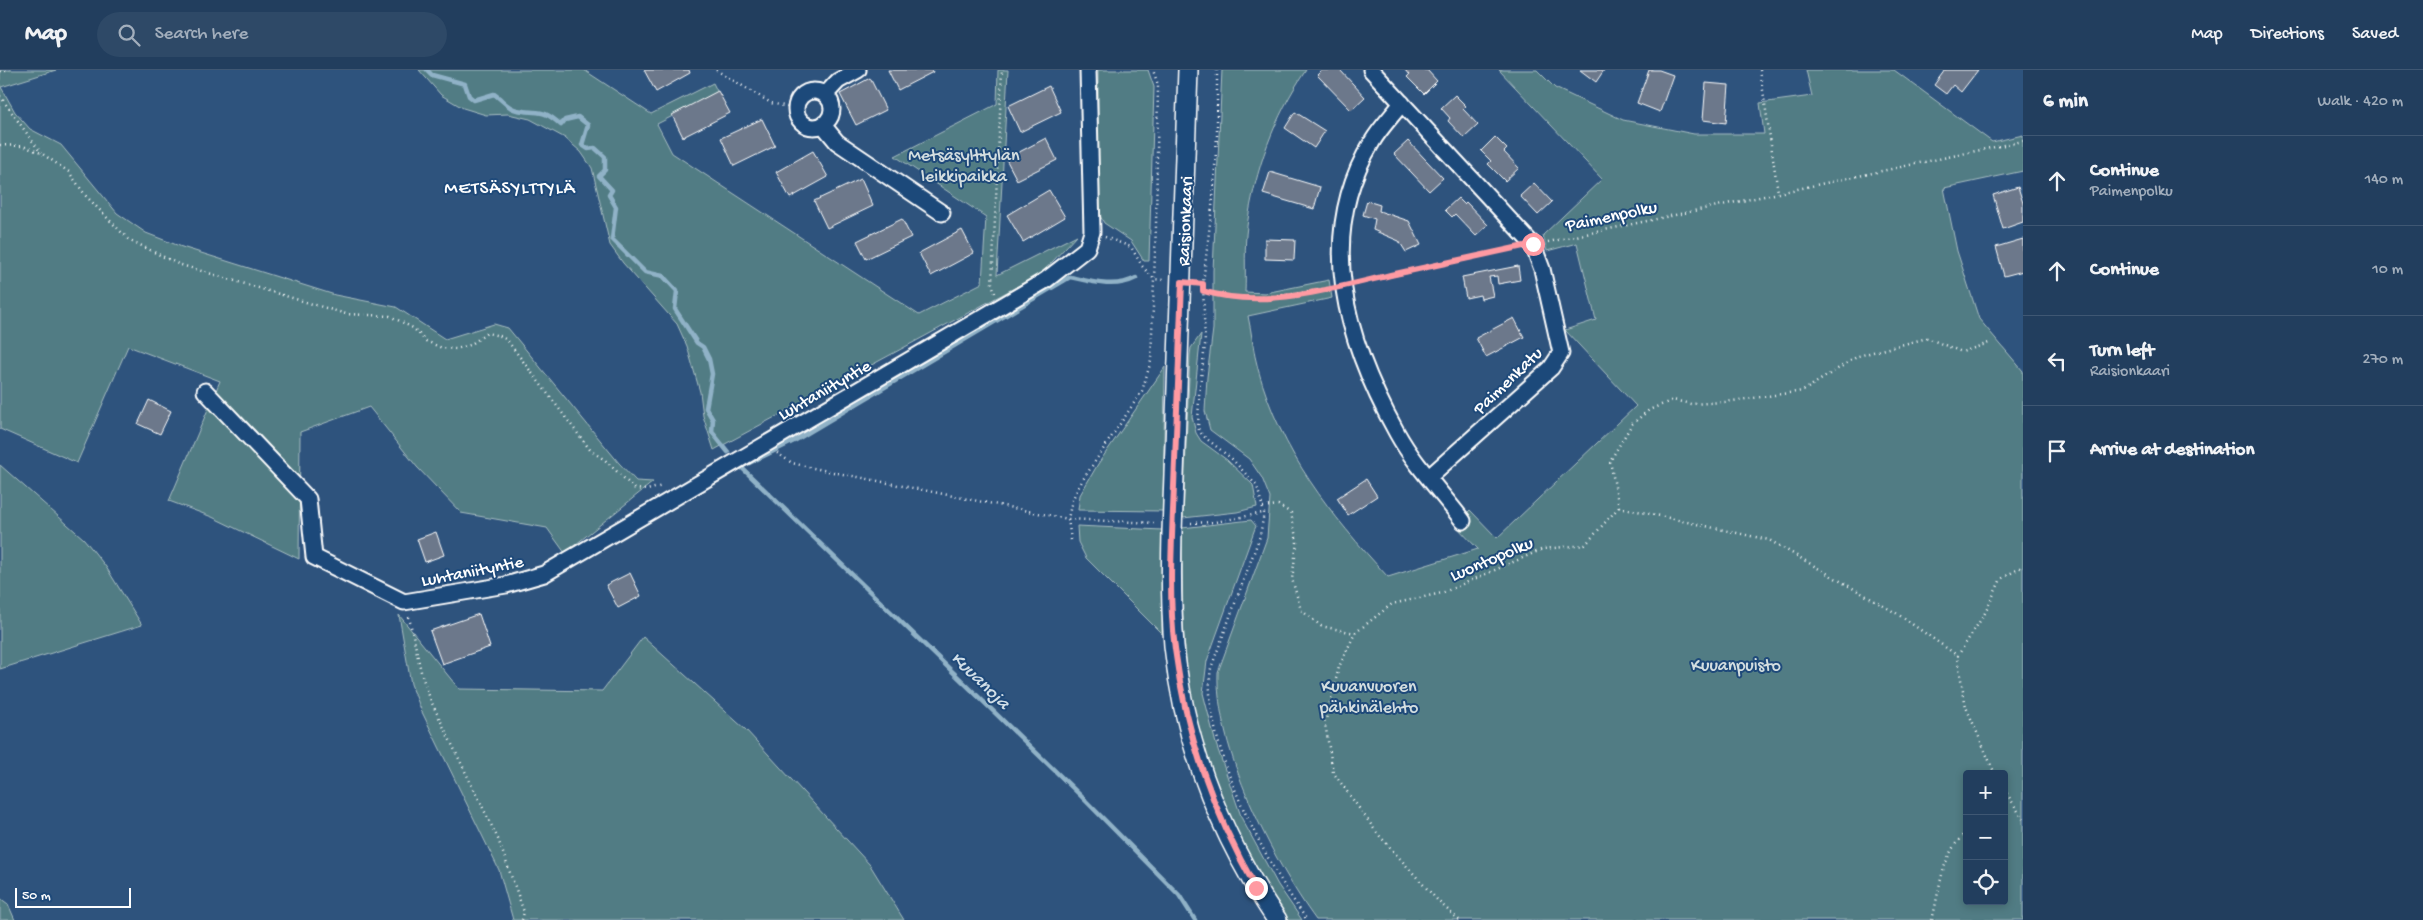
<!DOCTYPE html>
<meta charset="utf-8">
<style>
body{margin:0;font-family:"Gochi Hand",sans-serif;background:#2e4967;color:#f1f3f6}
.controls{position:absolute;right:15px;bottom:15px;display:grid;overflow:hidden;border-radius:5px;box-shadow:0 2px 8px #0003}
.controls button{width:45px;height:45px;display:grid;place-items:center;padding:0;border:0;border-bottom:1px solid #3f5773;background:#223e5e;color:#f1f3f6;font:25px sans-serif}
.scale{position:absolute;left:15px;bottom:12px;width:116px;box-sizing:border-box;padding-left:5px;border:2px solid #fff;border-top:0;font-size:14px;line-height:18px;white-space:nowrap;color:#fff;-webkit-text-stroke:4px #1f4a7a;paint-order:stroke}
.stop{position:absolute;width:15px;height:15px;margin:-11px;border:4px solid #ff9aa2;border-radius:50%;background:#fff}
.stop.end{background:#ff9aa2;border-color:#fff;box-shadow:0 1px 5px #0008}
.list{margin:0;padding:0;list-style:none}
h2{display:flex;justify-content:space-between;align-items:center;height:65px;margin:0;padding:0 20px;font-size:21px}
h2 small{font-size:16px;font-weight:400;color:#a2aebc}
.list li{display:grid;grid-template-columns:32px 1fr auto;gap:15px;align-items:center;box-sizing:border-box;height:90px;padding:0 20px;border-top:1px solid #3f5773}
.list b{display:block;font-size:19px;white-space:nowrap}
.list p{margin:0;font-size:16px;white-space:nowrap;color:#a2aebc}
.list em{font-size:16px;font-style:normal;color:#a2aebc}
.icon{flex:none;width:28px;height:28px;fill:none;stroke:currentColor;stroke-width:2;stroke-linecap:round;stroke-linejoin:round}
.map{position:relative;flex:none;width:2023px;height:850px;overflow:hidden}
header{display:flex;align-items:center;gap:30px;box-sizing:border-box;height:70px;padding:0 25px;background:#223e5e;border-bottom:1px solid #3f5773}
header strong{font-size:24px}
nav{display:flex;gap:28px;margin-inline-start:auto;font-size:18px}
.search{width:350px;height:45px;background:#2e4967;display:flex;align-items:center;gap:12px;box-sizing:border-box;padding:0 18px;border-radius:28px;color:#a2aebc;font-size:19px}
main{display:flex}
aside{flex:1;background:#223e5e}
.map>svg:first-child{display:block}
</style>
<header>
<strong>Map</strong>
<div class="search"><svg class="icon" aria-label="search" viewBox="0 0 24 24"><circle cx="10" cy="10" r="6"/><path d="M15 15l6 6"/></svg>Search here</div>
<nav><a>Map</a><a>Directions</a><a>Saved</a></nav>
</header>
<main>
<div class="map">
<svg width="2023" height="850" viewBox="0 0 2023 850">
<rect width="100%" height="100%" fill="#2e537d"/>
<filter id="ink" filterUnits="userSpaceOnUse"><feTurbulence type="fractalNoise" baseFrequency=".02" numOctaves="2"/><feDisplacementMap in="SourceGraphic" scale="10" xChannelSelector="R" yChannelSelector="G"/><feConvolveMatrix kernelMatrix="1 2 1 2 8 2 1 2 1" color-interpolation-filters="sRGB"/></filter>
<g filter="url(#ink)">
<path fill="#517c84" stroke="#a8bec2" fill-rule="evenodd" d="M0,0H56L1,17L15,42L30,59L61,75L117,143L146,163L182,177L335,225L396,237L445,269L494,254L508,258L619,393L636,411L653,412L565,483L547,458L461,443L417,397L369,337L300,362L299,489L212,447L169,431L220,311L128,276L77,393L0,359Z
M419,0H584L651,44L713,13L718,23L657,54L672,83L919,245L982,213L986,147L895,86L997,34L998,0H1008L997,205L1077,165L1042,203L714,380L703,346L700,322L687,276L677,254L623,193L610,175L592,98L581,82L565,68L530,49L508,44L486,45L463,38L441,25Z
M1098,0H1148L1154,17L1149,191H1144L1131,171L1104,153L1098,142Z
M1222,0H1306C1274,47 1255,100 1247,156C1244,177 1246,200 1245,222L1265,223L1329,210L1332,228L1248,246C1252,263 1253,282 1258,299C1281,383 1330,444 1388,507L1478,479L1455,455L1470,440L1497,468L1636,336L1565,260L1596,250L1577,173L1547,181L1543,165L1602,109L1499,0H1537L1555,18L1623,50L1694,64H1764L1760,33L1812,26L1806,0H1894L1992,72L2023,65V101L1944,118L1957,181L1979,249L2023,301V850H1316C1272,790 1215,677 1218,602L1267,468L1270,428L1262,408L1249,389L1210,360L1205,341L1207,307L1213,259V201ZM1967,704H2004V831H1967Z
M1201,264L1192,347L1196,363L1201,371L1227,390L1253,415L1257,437L1237,442L1183,448L1190,285L1191,278Z
M1165,297L1163,441L1078,440L1080,425L1098,394Z
M0,395L84,469L106,497L142,555L0,599Z
M1251,450L1256,456L1254,461L1207,591L1203,623L1216,674L1242,749L1278,815L1302,850H1288C1237,777 1198,688 1187,599C1181,553 1183,505 1182,458Z
M1077,456L1162,460V564L1086,488L1078,472Z
M399,545L459,619L602,621L643,567L746,660L870,795L904,850H513L499,800L422,642L411,614Z
M0,828L8,834L15,850H0Z"/>
<g fill="none" stroke-linecap="round" stroke-linejoin="round">
<path stroke="#90b2c7" stroke-width="4.5" d="M427,0L432,5L465,14L469,26L474,30L494,24C502,29 507,38 517,40C540,45 541,37 561,55L565,50L578,47L588,55L582,75L588,79L595,78L605,87V100L599,106L612,120L609,125L616,137L612,169L645,202L663,206L677,221L675,239L697,273L703,277L709,289L712,304L706,338L713,350L712,362L728,382
M740,396L1079,724L1179,825L1195,850
M741,397L794,371L1070,207C1092,212 1115,219 1136,208"/>
</g>
<path fill="#6c788b" stroke="#fff" d="M644,0H689L690,3L656,22Z
M888,0H932L933,2L898,20Z
M1322,0H1340L1365,27L1351,40L1317,5Z
M1405,0H1427L1437,11L1424,24L1407,7L1409,5Z
M1580,0H1604L1596,12Z
M1649,0H1659L1673,5L1660,42L1637,33Z
M1945,0H1978L1961,22L1953,15L1946,24L1934,15Z
M870,8L886,40L856,55L840,24Z
M1706,13L1729,15L1726,53L1703,50Z
M1049,16L1061,42L1020,62L1008,36Z
M718,21L730,43L683,67L672,45Z
M1455,25L1466,36L1463,39L1478,55L1464,68L1448,51L1450,48L1441,38Z
M1295,42L1325,61L1314,78L1285,58Z
M762,49L775,76L734,96L721,68Z
M1495,67L1507,79L1504,82L1519,98L1505,111L1488,94L1491,91L1481,81Z
M1046,68L1057,90L1017,110L1006,89Z
M1408,71L1443,108L1429,121L1394,84Z
M813,81L828,107L790,128L776,102Z
M1270,102L1320,117L1314,139L1263,124Z
M861,109L873,136L827,158L814,131Z
M1534,113L1552,132L1538,145L1520,126Z
M2018,117L2023,133V152L2003,159L1993,125Z
M1049,120L1065,147L1023,172L1007,145Z
M1458,128L1464,134L1466,132L1488,155L1476,166L1455,144L1452,147L1445,140Z
M1367,131L1380,135L1379,141L1409,151L1421,175L1406,182L1399,171L1373,160L1375,149L1363,145Z
M902,149L911,167L866,189L857,171Z
M962,160L974,183L931,206L919,183Z
M1265,169L1295,170L1294,190L1265,189Z
M2023,169V201L2004,206L1996,177Z
M1518,196L1520,210L1498,214L1497,206L1489,207L1493,226L1481,229L1480,225L1466,228L1462,207Z
M1514,248L1524,267L1486,287L1476,268Z
M149,330L171,341L160,364L138,354Z
M1366,409L1377,426L1348,445L1337,428Z
M436,462L444,485L425,492L417,469Z
M630,503L641,526L618,538L606,515Z
M479,544L490,577L442,594L430,561Z"/>
<g fill="none" stroke-linecap="round" stroke-linejoin="round">
<defs>
<path id="minor" d="M1371,0L1533,175L1542,199L1561,283L1551,298L1429,407
M796 39a18 18 0 1 1 36 0a18 18 0 1 1-36 0Z
M825,25L838,11L858,0
M1402,33C1392,46 1380,58 1372,72C1314,167 1347,273 1397,363C1414,394 1441,422 1463,451
M823,55L837,72L942,143
M205,321L308,429L314,487L404,532L506,515L544,504L1046,210L1087,178L1092,162L1088,0"/>
<path id="major" d="M1188,0L1172,462C1171,500 1171,538 1174,576C1184,675 1222,768 1277,850"/>
</defs>
<use href="#minor" stroke="#fff" stroke-width="19"/>
<use href="#major" stroke="#fff" stroke-width="22"/>
<path stroke="#fff" stroke-width="2.5" stroke-dasharray="1 4" stroke-linecap="butt" d="M716,0L771,33L796,39
M1217,0V66L1213,128L1203,213L1205,275L1199,325L1198,358L1202,365L1232,389L1257,416L1264,443L1260,466L1211,598C1200,671 1265,791 1307,850
M1760,0L1778,122
M0,2L10,0
M0,26L41,83
M0,75L23,76L41,83L69,102L86,126L128,169L178,194L346,244L390,246L413,258L426,271L442,278L456,279L470,275L487,263L500,266L507,270L591,381L605,390L635,419L647,420L662,416
M1105,167L1131,177L1142,196L1154,209L1163,210
M1548,172L2023,71
M1357,213L1515,178
M1203,221C1245,234 1287,226 1330,218
M995,223L992,213L1002,0
M777,383L792,393L813,398L1068,449L1154,453
M1263,437L1278,435L1291,443L1297,472L1292,509L1301,540L1321,556L1355,563
M1619,437L1610,391L1632,354L1649,340L1673,330L1691,334L1725,332L1803,321L1858,286L1927,268L1962,282L1989,273
M1619,437L1769,470L1896,543L1958,586
M1191,453L1215,452L1263,443
M1071,470L1068,449L1072,430L1082,411L1142,321L1151,291L1156,156L1158,15L1153,0
M409,547L422,606L431,631L498,769L524,842L522,850
M1995,704L1966,637L1957,587L1985,543L2001,509L2023,496
M2004,719L2023,749
M1459,850L1439,832L1377,763L1333,702L1325,653L1339,597L1355,563L1392,534L1442,523L1543,479L1585,475L1619,437
M1932,850C1940,820 1941,782 1967,762"/>
<use href="#minor" stroke="#1f4a7a" stroke-width="15"/>
<use href="#major" stroke="#1f4a7a" stroke-width="19"/>
</g>
</g>
<g fill="none" stroke-linecap="round" stroke-linejoin="round" filter="url(#ink)">
<path stroke="#ff9aa2" stroke-width="6" d="M1256,818C1213,742 1186,666 1175,579C1168,525 1172,470 1174,416C1177,348 1179,280 1182,212L1203,214V221C1265,240 1334,218 1395,204C1441,194 1487,184 1533,174"/>
</g>
<g text-anchor="middle" stroke-width="4" stroke-linejoin="round" paint-order="stroke">
<g font-size="18" fill="#d4dee0" stroke="#1f4a7a">
<text x="964" y="90">Metsäsylttylän<tspan x="964" dy="21">leikkipaikka</tspan></text>
<text x="1736" y="600">Kuuanpuisto</text>
<text x="1369" y="621">Kuuanvuoren<tspan x="1369" dy="21">pähkinälehto</tspan></text>
</g>
<g font-size="18" fill="#fff" stroke="#1f4a7a">
<text transform="translate(1611 145) rotate(-12)" y="6">Paimenpolku</text>
<text transform="translate(1184 151) rotate(-88)" y="6">Raisionkaari</text>
<text transform="translate(1507 310) rotate(-44)" y="6">Paimenkatu</text>
<text transform="translate(824 319) rotate(-30)" y="6">Luhtaniityntie</text>
<text transform="translate(1491 488) rotate(-23)" y="6">Luontopolku</text>
<text transform="translate(472 500) rotate(-11)" y="6">Luhtaniityntie</text>
</g>
<g font-size="19" letter-spacing="1" fill="#fff" stroke="#1f4a7a">
<text x="510" y="123">METSÄSYLTTYLÄ</text>
</g>
<g font-size="19" font-style="italic" fill="#d1dfe8" stroke="#1f4a7a">
<text transform="translate(982 609) rotate(44)" y="7">Kuuanoja</text>
</g>
</g>
</svg>
<div class="controls">
<button>+</button>
<button>−</button>
<button><svg class="icon" aria-label="locate" viewBox="0 0 24 24"><circle cx="12" cy="12" r="6"/><path d="M12 2v4M12 18v4M2 12h4M18 12h4"/></svg></button>
</div>
<div class="scale">50 m</div>
<div class="stop" style="left:1533px;top:174px"></div>
<div class="stop end" style="left:1256px;top:818px"></div>
</div>
<aside>
<h2>6 min<small>Walk · 420 m</small></h2>
<ul class="list">
<li><svg class="icon" aria-label="ahead" viewBox="0 0 24 24"><path d="M12 20V5M6 11l6-6 6 6"/></svg><div><b>Continue</b><p>Paimenpolku</p></div><em>140 m</em></li>
<li><svg class="icon" aria-label="ahead" viewBox="0 0 24 24"><path d="M12 20V5M6 11l6-6 6 6"/></svg><div><b>Continue</b></div><em>10 m</em></li>
<li><svg class="icon" aria-label="left" viewBox="0 0 24 24"><path d="M17 20v-9H6M10 6l-5 5 5 5"/></svg><div><b>Turn left</b><p>Raisionkaari</p></div><em>270 m</em></li>
<li><svg class="icon" aria-label="arrive" viewBox="0 0 24 24"><path d="M6 21V4h12l-3 4 3 4H6"/></svg><div><b>Arrive at destination</b></div></li>
</ul>
</aside>
</main>
